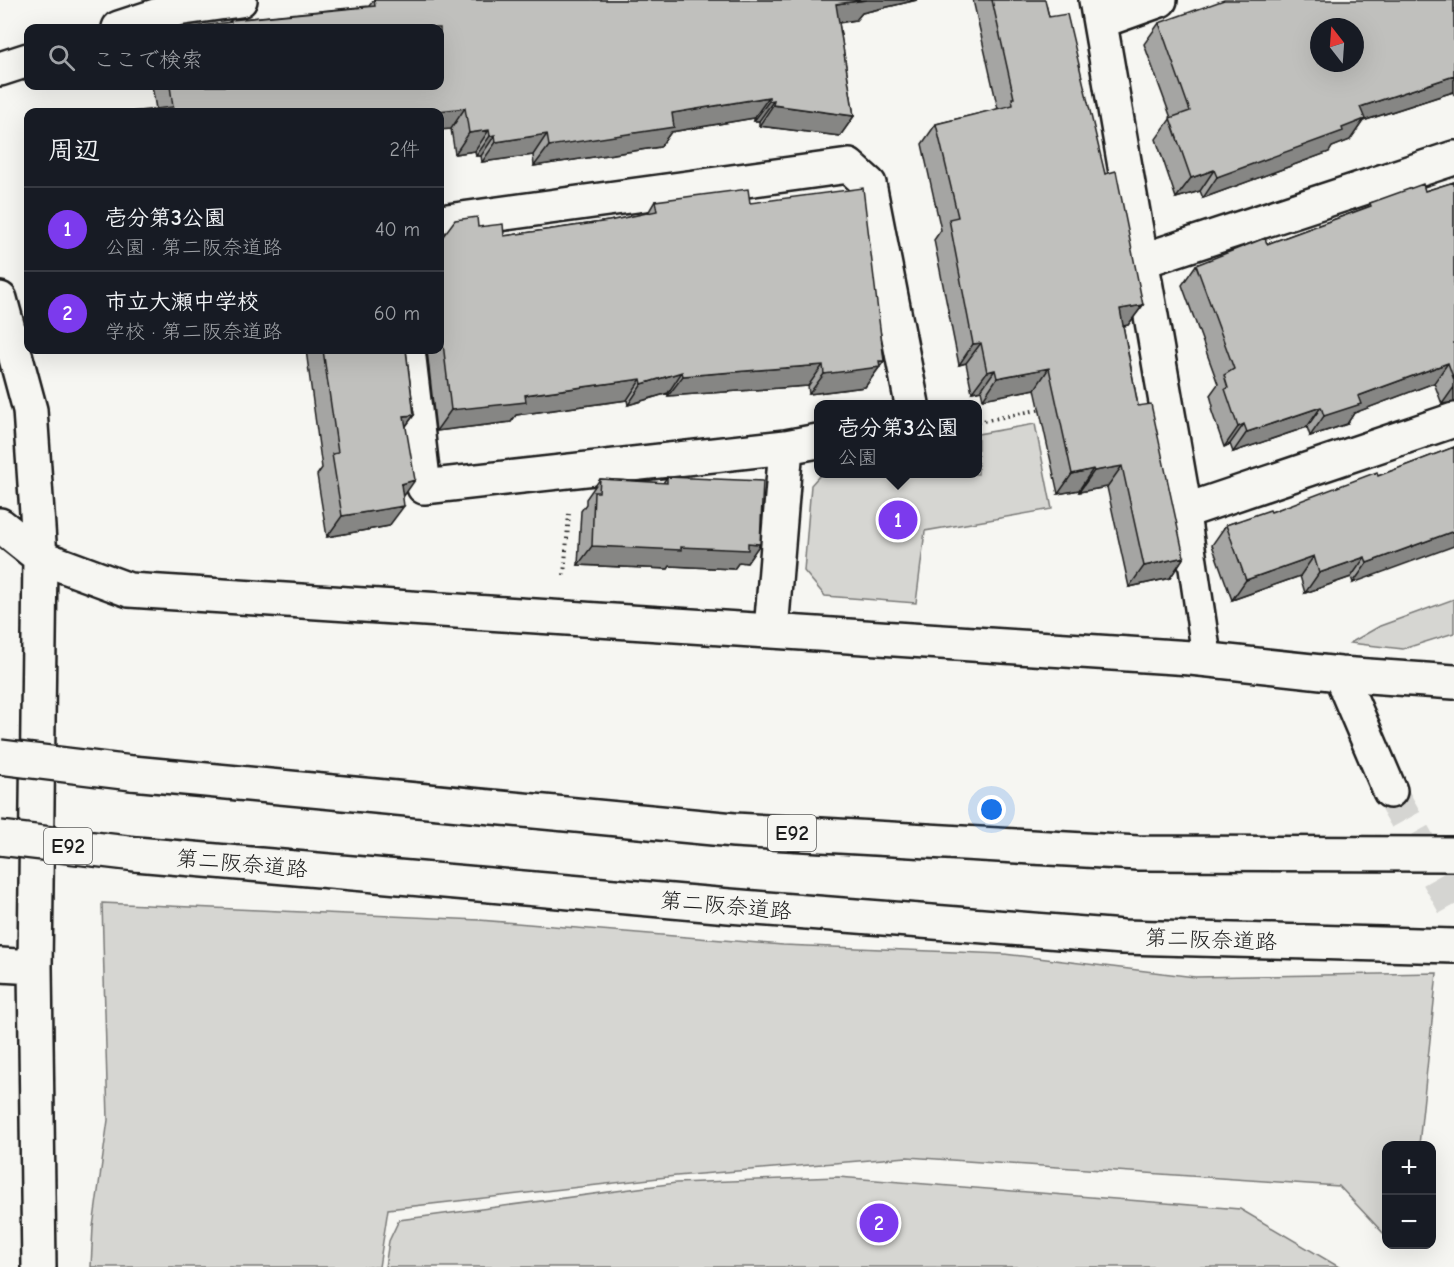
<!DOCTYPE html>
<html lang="ja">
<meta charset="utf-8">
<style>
body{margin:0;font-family:"Comic Neue","Klee One",sans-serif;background:#20242c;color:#f1f3f6}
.controls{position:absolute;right:18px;bottom:18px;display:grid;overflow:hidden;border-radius:12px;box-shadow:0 6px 24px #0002}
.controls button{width:54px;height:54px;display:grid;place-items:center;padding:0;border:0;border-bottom:2px solid #363941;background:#171b24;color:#f1f3f6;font:30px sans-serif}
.compass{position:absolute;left:1310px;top:18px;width:54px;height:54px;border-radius:50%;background:#171b24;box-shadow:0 6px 24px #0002;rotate:343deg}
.you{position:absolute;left:992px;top:810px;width:21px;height:21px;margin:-15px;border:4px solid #fff;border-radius:50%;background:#1a73e8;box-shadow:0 0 0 9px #1a73e833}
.badge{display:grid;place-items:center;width:39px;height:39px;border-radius:50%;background:#7c3aed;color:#fff;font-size:20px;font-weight:700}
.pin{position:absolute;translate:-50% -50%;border:3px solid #fff;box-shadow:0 2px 6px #0006}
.popup{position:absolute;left:814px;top:400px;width:168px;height:78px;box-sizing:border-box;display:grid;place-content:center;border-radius:12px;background:#171b24;filter:drop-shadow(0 2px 4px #0005);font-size:20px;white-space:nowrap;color:#9ea1a6}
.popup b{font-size:22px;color:#f1f3f6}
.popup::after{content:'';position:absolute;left:50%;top:100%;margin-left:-12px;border:12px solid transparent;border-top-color:#171b24}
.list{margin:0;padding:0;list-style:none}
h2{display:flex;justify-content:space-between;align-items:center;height:78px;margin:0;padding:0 24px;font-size:26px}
h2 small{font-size:20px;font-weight:400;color:#9ea1a6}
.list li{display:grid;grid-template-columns:39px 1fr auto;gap:18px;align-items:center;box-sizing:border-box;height:84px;padding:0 24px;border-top:2px solid #363941}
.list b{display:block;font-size:22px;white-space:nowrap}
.list p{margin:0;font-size:20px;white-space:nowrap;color:#9ea1a6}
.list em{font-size:20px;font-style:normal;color:#9ea1a6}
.icon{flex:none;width:33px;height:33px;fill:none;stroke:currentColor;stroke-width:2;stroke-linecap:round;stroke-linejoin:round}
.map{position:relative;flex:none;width:1454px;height:1267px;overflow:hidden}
.search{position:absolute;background:#171b24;box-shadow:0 6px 24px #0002;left:24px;top:24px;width:420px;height:66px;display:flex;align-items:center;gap:15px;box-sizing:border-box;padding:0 21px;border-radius:12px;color:#9ea1a6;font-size:22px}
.panel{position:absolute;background:#171b24;box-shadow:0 6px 24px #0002;left:24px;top:108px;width:420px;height:246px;border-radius:12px}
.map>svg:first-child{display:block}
</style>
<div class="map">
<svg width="1454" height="1267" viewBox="0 0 1454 1267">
<rect width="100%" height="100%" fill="#f6f6f2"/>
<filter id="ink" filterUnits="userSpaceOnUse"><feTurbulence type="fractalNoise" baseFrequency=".0167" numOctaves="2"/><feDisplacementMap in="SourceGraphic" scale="12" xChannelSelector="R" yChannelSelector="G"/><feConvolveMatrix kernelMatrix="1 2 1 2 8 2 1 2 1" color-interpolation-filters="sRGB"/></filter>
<g filter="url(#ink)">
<path fill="#d6d6d2" stroke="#797977" stroke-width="1.5" d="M1035,424L1052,509L925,531L916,603L825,596L804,571L811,485L821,474H978V434Z
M1454,599V633L1403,649L1350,643L1380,626Z
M102,903L479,920L783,945L1004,954L1195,977L1437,973L1419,1145L1386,1146V1236L1339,1186L907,1157L676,1176L388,1209L379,1267H91L93,1227L108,1120Z
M838,1177L1240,1209L1339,1267H385L389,1241L399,1220L676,1183Z"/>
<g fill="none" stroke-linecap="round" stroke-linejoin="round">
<path stroke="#d5d5d2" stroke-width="33" stroke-dasharray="33 16" stroke-linecap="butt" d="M1390,791L1454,906"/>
<defs>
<path id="service" d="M1185,511L1207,659"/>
<path id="minor" d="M1096,0L1185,511L1454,420
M1101,21L1160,0
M119,28L177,9L240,0
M0,69L28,60
M440,222L849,166L869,184L912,404
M1141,261L1454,158
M408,350L424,487L786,447L818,441
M40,557L129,590L1191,658L1340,674L1454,682
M771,631L786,447
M1340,674L1390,791"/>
<path id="tertiary" d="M0,299L30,410L40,557L35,967L39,1267
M0,525L40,557
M0,965L35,967"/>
<path id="motorway" d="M132,773L734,830L1138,853L1454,854
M136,854L729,906L1123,937L1454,946"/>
</defs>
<use href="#service" stroke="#1c1c1c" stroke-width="33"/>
<use href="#minor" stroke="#1c1c1c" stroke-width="38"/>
<use href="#tertiary" stroke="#1c1c1c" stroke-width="38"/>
<use href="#motorway" stroke="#1c1c1c" stroke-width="38"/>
<path stroke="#1c1c1c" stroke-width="4" stroke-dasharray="1.5 4.5" stroke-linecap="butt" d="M978,422L1042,409
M564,575L569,514"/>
<use href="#service" stroke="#f6f6f2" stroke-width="28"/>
<use href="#minor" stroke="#f6f6f2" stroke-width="33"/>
<use href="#tertiary" stroke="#f6f6f2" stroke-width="33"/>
<use href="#motorway" stroke="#f6f6f2" stroke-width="33"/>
<defs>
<path id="motorway-bridge" d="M0,757L132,773
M0,838L136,854"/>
</defs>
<use href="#motorway-bridge" stroke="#1c1c1c" stroke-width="38" stroke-linecap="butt"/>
<use href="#motorway-bridge" stroke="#f6f6f2" stroke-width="33"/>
</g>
<path fill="#a5a5a3" stroke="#1c1c1c" stroke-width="1.5" d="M374,0H917L862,13L856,20L839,23L854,116L840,136L759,126V121H754V118L671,132L660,147L534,166L533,155L482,162L481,156H476L475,151L455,154L451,129L156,109L152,86H440L229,22L231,20L369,6Z
M973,0H1045L1049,17L1105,174L1143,305L1128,325L1123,326L1138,406L1184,557L1170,578L1129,587L1107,487L1079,492V490L1058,494L1035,389L983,399L981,390L972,392L966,363L959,365L934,240L941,230L922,144L936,124L998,109Z
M1454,0V95L1453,92L1363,121L1350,140L1332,147L1329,152L1203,198L1200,191L1176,198L1156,139L1171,118L1144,44L1159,23Z
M1454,182V402L1442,404L1434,383L1354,413L1347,424L1310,436L1307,427L1233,452L1230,444L1224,447L1211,409L1213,406L1210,395L1218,384L1182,285L1196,265L1267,244L1368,207L1370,203L1425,191Z
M655,201L750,203L884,361L865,387L809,394L808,386L668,396V393L628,405L627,400L516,415L511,422L436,431L427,350H440V240L478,227L504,236L609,221L648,213Z
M306,350H406L414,415L406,426L403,497L389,526L327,537L317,475L322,468Z
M1454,447L1353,583L1351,577L1305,593L1300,576L1232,600L1212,545L1226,525L1271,512L1378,476Z
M667,477L760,544L747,563L739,562L734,569L670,566L668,569L578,565L581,511L586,504V499L600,479L663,483Z"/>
<path fill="#868684" stroke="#1c1c1c" stroke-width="1.5" d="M865,0H917L862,13L856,20L821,25L836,4Z
M1454,76V91L1453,92L1363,121L1350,140L1332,147L1329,152L1203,198L1217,177L1360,107Z
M769,97L754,118L671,132L660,147L534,166L549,146L672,113Z
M774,100L759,121H754L769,101Z
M773,105L854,116L840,136L759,126Z
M465,108L451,129L440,130V112H429Z
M489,130L475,151L455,154L469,133Z
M547,134L533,155L482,162L496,142Z
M495,135L481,156H476L490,136Z
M1214,170L1200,191L1176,198L1191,178Z
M1143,305L1128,325L1105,330L1120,309Z
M981,343L966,363L959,365L973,344Z
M879,361H884L865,387L809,394L824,374Z
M1448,363L1434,383L1354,413L1347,424L1310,436L1324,416L1358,396Z
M823,365L808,386L668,396L683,376Z
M1049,368L1035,389L983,399L997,378Z
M995,370L981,390L972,392L987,372Z
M682,372L668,393L628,405L642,384Z
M641,379L627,400L516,415L511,422L436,431L451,410L525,395Z
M1454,387V402L1442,404Z
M1321,407L1307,427L1233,452L1247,432Z
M414,415L399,435L404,416Z
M1244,424L1230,444L1224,447L1238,427Z
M1122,466L1107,487L1079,492L1094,471Z
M1093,469L1079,490L1058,494L1072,474Z
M415,480L401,500V484Z
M404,506L389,526L327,537L342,516Z
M1454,531V546L1353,583L1367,563Z
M748,543L760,544L747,563L739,562L734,569L670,566L668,569L578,565L592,546L681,547Z
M1314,556L1300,576L1232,600L1246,580Z
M1184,557L1170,578L1129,587L1144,566Z
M1365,557L1351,577L1305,593L1319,573Z"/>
<path fill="#c0c0bd" stroke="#1c1c1c" stroke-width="1.5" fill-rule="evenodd" d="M374,0H867L836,4L854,116L773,105L774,100L769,101V97L672,113L674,127L549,146L547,134L496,142L495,135L490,136L489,130L469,133L465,108L429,112H130L173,107L170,86H440V28H186L231,22V20L375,6Z
M992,0H1045L1049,17L1067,14L1105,174L1116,171L1143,305L1120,309L1138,406L1151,404L1184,557L1144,566L1122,466L1094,471L1093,469L1072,474L1049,368L997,378L995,370L987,372L981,343L973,344L949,219L958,217L936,124L1013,105L1012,98H1014Z
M1224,0H1454V76L1360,107L1365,119L1342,128L1343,131L1217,177L1214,170L1191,178L1170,118L1190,111L1159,23ZM1319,27H1355V63H1319Z
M1454,182V380L1448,363L1358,396L1361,404L1324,416L1321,407L1247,432L1244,424L1238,427L1225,389L1228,388L1224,375L1234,369L1196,265L1265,238L1267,244L1371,206L1370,203L1423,184L1425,191Z
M863,188L884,361H879L880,367L824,374L823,365L683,376L682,372L642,384L641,379L525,395L526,402L451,410L441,327L440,323V240L455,220L477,217L478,227L503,224L504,236L609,221L657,211L655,201L748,189L750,203Z
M323,350H406L414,415L404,416L415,480L401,484L404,506L342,516L332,454L338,453Z
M1454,447V531L1367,563L1365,557L1319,573L1314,556L1246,580L1226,525L1270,510L1271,512L1377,472L1378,476Z
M667,477L763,481L760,544L748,543V550L681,547V550L592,546L594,492H599L600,479L667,483Z"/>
</g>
<g text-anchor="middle" stroke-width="6" stroke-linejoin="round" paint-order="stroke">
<g fill="#f6f6f2" stroke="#5d5d5c" stroke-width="1.5">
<rect x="768" y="815" width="48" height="36" rx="4.5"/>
<rect x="44" y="828" width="48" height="36" rx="4.5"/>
</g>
<g font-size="21" font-weight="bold" fill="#1c1c1c">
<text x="792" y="840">E92</text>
<text x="68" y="853">E92</text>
</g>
<g font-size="22" fill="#1c1c1c" stroke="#f6f6f2">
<text transform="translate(242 863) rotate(5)" y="8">第二阪奈道路</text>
<text transform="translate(726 905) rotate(5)" y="8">第二阪奈道路</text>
<text transform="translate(1211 939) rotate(2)" y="8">第二阪奈道路</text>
</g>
</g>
</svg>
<div class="controls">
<button>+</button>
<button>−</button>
</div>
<svg class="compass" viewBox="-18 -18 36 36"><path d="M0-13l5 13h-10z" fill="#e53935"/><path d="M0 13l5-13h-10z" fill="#9ea1a6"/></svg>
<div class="you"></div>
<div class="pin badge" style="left:898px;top:520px">1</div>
<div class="popup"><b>壱分第3公園</b>公園</div>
<div class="pin badge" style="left:879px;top:1223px">2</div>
<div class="search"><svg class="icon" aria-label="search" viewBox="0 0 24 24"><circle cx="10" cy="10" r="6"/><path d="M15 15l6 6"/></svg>ここで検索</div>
<section class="panel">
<h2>周辺<small>2件</small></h2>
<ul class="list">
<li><span class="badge">1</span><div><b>壱分第3公園</b><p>公園 · 第二阪奈道路</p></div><em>40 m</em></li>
<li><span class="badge">2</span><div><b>市立大瀬中学校</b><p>学校 · 第二阪奈道路</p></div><em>60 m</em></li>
</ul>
</section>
</div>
